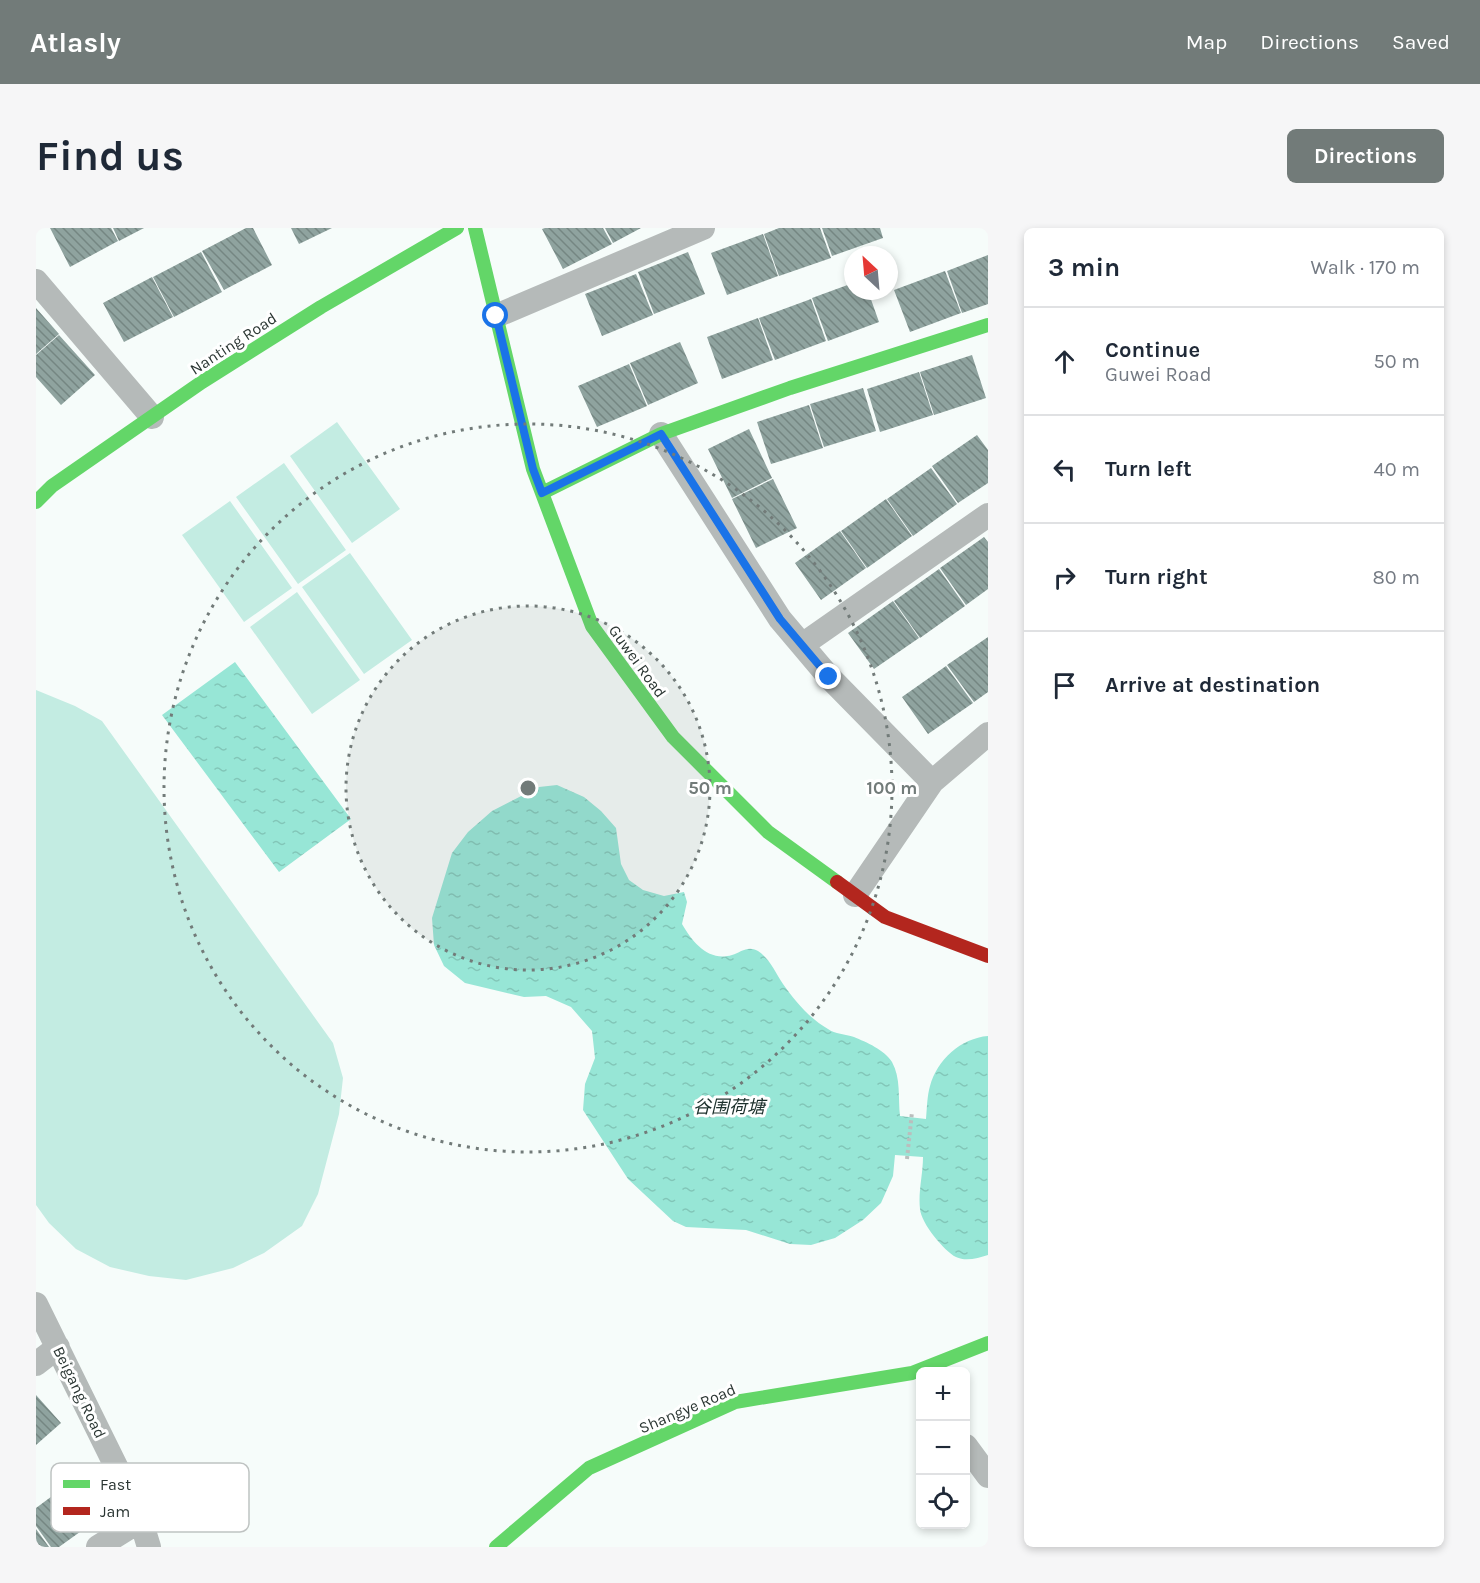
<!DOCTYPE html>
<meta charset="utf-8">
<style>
body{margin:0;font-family:Karla,"Noto Sans SC",sans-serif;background:#f6f6f7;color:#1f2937}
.controls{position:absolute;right:18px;bottom:18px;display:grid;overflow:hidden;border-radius:9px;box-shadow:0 3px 9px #0003}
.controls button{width:54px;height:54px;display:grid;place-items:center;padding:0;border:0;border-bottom:2px solid #e0e1e3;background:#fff;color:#1f2937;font:30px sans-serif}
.compass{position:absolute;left:808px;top:18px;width:54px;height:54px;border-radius:50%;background:#fff;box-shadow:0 3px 9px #0003;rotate:334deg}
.stop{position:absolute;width:18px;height:18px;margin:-14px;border:4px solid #1a73e8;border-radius:50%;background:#fff}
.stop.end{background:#1a73e8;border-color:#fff;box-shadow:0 2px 6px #0008}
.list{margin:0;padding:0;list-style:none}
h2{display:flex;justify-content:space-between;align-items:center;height:78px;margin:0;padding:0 24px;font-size:26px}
h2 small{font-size:20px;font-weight:400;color:#747a83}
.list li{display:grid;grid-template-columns:39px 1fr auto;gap:18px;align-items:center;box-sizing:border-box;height:108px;padding:0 24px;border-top:2px solid #e0e1e3}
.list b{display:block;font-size:22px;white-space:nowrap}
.list p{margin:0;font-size:20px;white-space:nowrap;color:#747a83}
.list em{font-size:20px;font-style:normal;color:#747a83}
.icon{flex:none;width:33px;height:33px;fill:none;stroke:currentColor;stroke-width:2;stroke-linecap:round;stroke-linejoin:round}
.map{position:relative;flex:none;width:952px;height:1319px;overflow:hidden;border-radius:9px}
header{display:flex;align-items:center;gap:36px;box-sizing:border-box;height:84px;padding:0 30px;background:#727b79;color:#fff}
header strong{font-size:28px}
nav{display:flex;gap:33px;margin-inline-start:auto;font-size:21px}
.intro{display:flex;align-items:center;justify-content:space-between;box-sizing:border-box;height:144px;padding:0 36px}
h1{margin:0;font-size:42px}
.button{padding:15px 27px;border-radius:9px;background:#727b79;color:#fff;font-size:21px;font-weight:700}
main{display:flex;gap:36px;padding:0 36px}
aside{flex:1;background:#fff;border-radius:9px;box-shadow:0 3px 9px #0003}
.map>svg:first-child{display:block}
</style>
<header>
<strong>Atlasly</strong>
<nav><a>Map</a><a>Directions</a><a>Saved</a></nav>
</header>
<div class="intro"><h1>Find us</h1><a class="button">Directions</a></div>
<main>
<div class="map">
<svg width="952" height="1319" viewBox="0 0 952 1319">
<defs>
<pattern id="water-ripples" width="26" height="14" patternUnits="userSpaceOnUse" patternTransform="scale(1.5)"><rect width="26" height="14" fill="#97e6d6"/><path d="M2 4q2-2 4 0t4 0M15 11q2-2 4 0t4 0" fill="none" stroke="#82c6b8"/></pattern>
<pattern id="building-back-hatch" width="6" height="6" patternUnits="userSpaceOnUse" patternTransform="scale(1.5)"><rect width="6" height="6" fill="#8fa39f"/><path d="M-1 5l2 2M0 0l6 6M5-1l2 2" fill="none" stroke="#758682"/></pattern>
</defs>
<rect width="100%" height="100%" fill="#f6fcfa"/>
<path fill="#c3ece2" d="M301,194L364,281L316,315L254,228Z
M248,235L310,322L262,356L200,269Z
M194,273L256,360L208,394L146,307Z
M314,325L376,412L328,446L266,359Z
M261,364L324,452L276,486L214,399Z
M0,462L39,478L66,493L297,815L307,850L303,886L282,966L266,998L228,1025L197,1040L150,1052L113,1048L74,1039L40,1021L13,995L0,977Z"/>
<path fill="url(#water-ripples)" d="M199,434L315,591L243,644L126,487Z
M521,557L548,569L565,583L580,600L585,636L593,652L607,662L628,668L648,664L651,674L646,696C657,715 673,734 696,727C705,724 712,717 722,723C734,731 739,744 747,756C759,773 773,790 792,801C799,806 809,806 818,809C830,814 849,822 856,834C865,850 862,870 864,888L890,891C891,881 891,868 894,858C901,832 925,810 952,808V1027C942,1030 930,1034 920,1029C908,1023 885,995 884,981C882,964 887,946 887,929L859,927L857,948L845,975L827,992L799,1010L775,1017L754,1016L710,1002L650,999L637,993L592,951L547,882L549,856L559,830L556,803L535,779L510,768L488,769L429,755L408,738L398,717L396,690L416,625L432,604L456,583L503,559Z"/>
<path fill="url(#building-back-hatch)" d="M14,0H75L82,13L34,39Z
M77,0H108L83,13Z
M210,0H217L236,37L188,62L166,23Z
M255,0H296L263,16Z
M509,0H567L576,16L527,41L506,1Z
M569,0H605L577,15Z
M743,0H784L795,30L743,48L728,6Z
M786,0H844L847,10L796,28Z
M727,6L742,48L691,67L675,25Z
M165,24L186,64L138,89L117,49Z
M652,24L669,66L618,86L602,44Z
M952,27V76L926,85L911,43Z
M909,43L925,85L874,104L858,62Z
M600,46L617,87L566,108L549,66Z
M116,49L137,89L88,114L67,75Z
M817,55V63H832L843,94L792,113L776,70Z
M775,71L790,113L739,132L723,90Z
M0,80L23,106L0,126Z
M722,90L737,132L686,151L671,109Z
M23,107L59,147L25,177L0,149V127Z
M644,114L662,155L612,177L594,135Z
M936,127L950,170L898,187L884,144Z
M593,136L611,178L561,199L542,158Z
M883,144L897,187L844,204L831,161Z
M827,160L840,203L788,219L774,176Z
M773,177L787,220L735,236L721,194Z
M713,201L736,250L696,270L672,221Z
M941,207L952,222V255L922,275L896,238Z
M895,240L921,276L877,308L851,271Z
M737,251L761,300L720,320L696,271Z
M850,271L876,308L831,340L805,303Z
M804,303L830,340L785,372L759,335Z
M948,309L952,314V361L930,377L904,340Z
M903,341L929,378L884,410L858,373Z
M857,373L883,410L838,441L812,405Z
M952,409V464L938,474L911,437Z
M910,438L937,475L892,506L866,469Z
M0,1167L25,1195L0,1217Z
M35,1254L62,1291L23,1319H15L0,1298V1280Z
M0,1301L13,1319H0Z"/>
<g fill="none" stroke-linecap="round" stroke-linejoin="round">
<path stroke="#babebd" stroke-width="4" stroke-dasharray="3 3" stroke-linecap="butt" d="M871,931L876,884"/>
<path stroke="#b5bab9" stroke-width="24" d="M0,53L116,189
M460,88L667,0
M625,206L744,391L793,449L896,554
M766,417L952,287
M819,667L896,554L952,506
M0,1076L102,1283L113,1319
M0,1136L22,1119
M930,1218L952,1248
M62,1319L105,1292"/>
<path stroke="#63d668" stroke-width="14" d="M439,0L497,241L556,398L637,509L732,604L801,654
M506,265L625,206L754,160L952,97
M0,274L16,258L166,154L285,79L421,0
M460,1319L553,1240L699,1174L876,1145L952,1115"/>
<path stroke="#b3261e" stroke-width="14" d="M801,654L849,689L952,728"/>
</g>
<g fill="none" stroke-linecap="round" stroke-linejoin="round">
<path stroke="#1a73e8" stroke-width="8" d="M460,88L497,241L506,265L625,206L744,391L793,449"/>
</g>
<circle cx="492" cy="560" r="182" fill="#727b79" fill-opacity=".12"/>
<g fill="none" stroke="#727b79" stroke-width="3" stroke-dasharray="3 6">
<circle cx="492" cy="560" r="182"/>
<circle cx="492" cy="560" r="364"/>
</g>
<g text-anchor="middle" stroke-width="6" stroke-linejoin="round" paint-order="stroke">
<g font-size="16" fill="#2b3633" stroke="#fff">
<text transform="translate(197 115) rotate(-33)" y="6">Nanting Road</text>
<text transform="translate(602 433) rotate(54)" y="6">Guwei Road</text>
<text transform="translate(44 1164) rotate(64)" y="6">Beigang Road</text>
<text transform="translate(651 1180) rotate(-23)" y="6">Shangye Road</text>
</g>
<g font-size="18" font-style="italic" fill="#1b2f2b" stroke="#fff">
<text x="693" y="885">谷围荷塘</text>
</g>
</g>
<rect x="15" y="1235" width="198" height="69" rx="9" fill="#fff" stroke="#bfc3c2" stroke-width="1.5"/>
<rect x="27" y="1252" width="27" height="8" fill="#63d668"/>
<rect x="27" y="1279" width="27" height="8" fill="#b3261e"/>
<g font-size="16" fill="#2b3633">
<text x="64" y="1262">Fast</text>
<text x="64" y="1289">Jam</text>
</g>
<circle cx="492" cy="560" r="9" fill="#727b79" stroke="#fff" stroke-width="3"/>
<g font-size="18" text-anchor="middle" font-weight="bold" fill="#727b79" stroke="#fff" stroke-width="6" stroke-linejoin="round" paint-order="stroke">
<text x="674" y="566">50 m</text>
<text x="856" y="566">100 m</text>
</g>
</svg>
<div class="controls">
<button>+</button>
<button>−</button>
<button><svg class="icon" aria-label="locate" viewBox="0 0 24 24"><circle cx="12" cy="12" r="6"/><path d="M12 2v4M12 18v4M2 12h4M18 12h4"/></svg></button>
</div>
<svg class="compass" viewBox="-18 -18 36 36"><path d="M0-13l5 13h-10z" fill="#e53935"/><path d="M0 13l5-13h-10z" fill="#747a83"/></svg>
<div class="stop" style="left:460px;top:88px"></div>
<div class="stop end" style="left:793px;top:449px"></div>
</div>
<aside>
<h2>3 min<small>Walk · 170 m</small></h2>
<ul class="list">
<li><svg class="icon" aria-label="ahead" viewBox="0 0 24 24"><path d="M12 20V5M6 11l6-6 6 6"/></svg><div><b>Continue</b><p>Guwei Road</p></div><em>50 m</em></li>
<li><svg class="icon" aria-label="left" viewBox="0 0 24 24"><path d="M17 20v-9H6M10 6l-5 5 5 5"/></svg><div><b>Turn left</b></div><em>40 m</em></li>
<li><svg class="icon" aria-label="right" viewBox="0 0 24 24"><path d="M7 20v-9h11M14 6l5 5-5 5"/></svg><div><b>Turn right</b></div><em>80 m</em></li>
<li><svg class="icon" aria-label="arrive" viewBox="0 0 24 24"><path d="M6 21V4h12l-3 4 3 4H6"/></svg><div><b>Arrive at destination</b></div></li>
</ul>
</aside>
</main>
